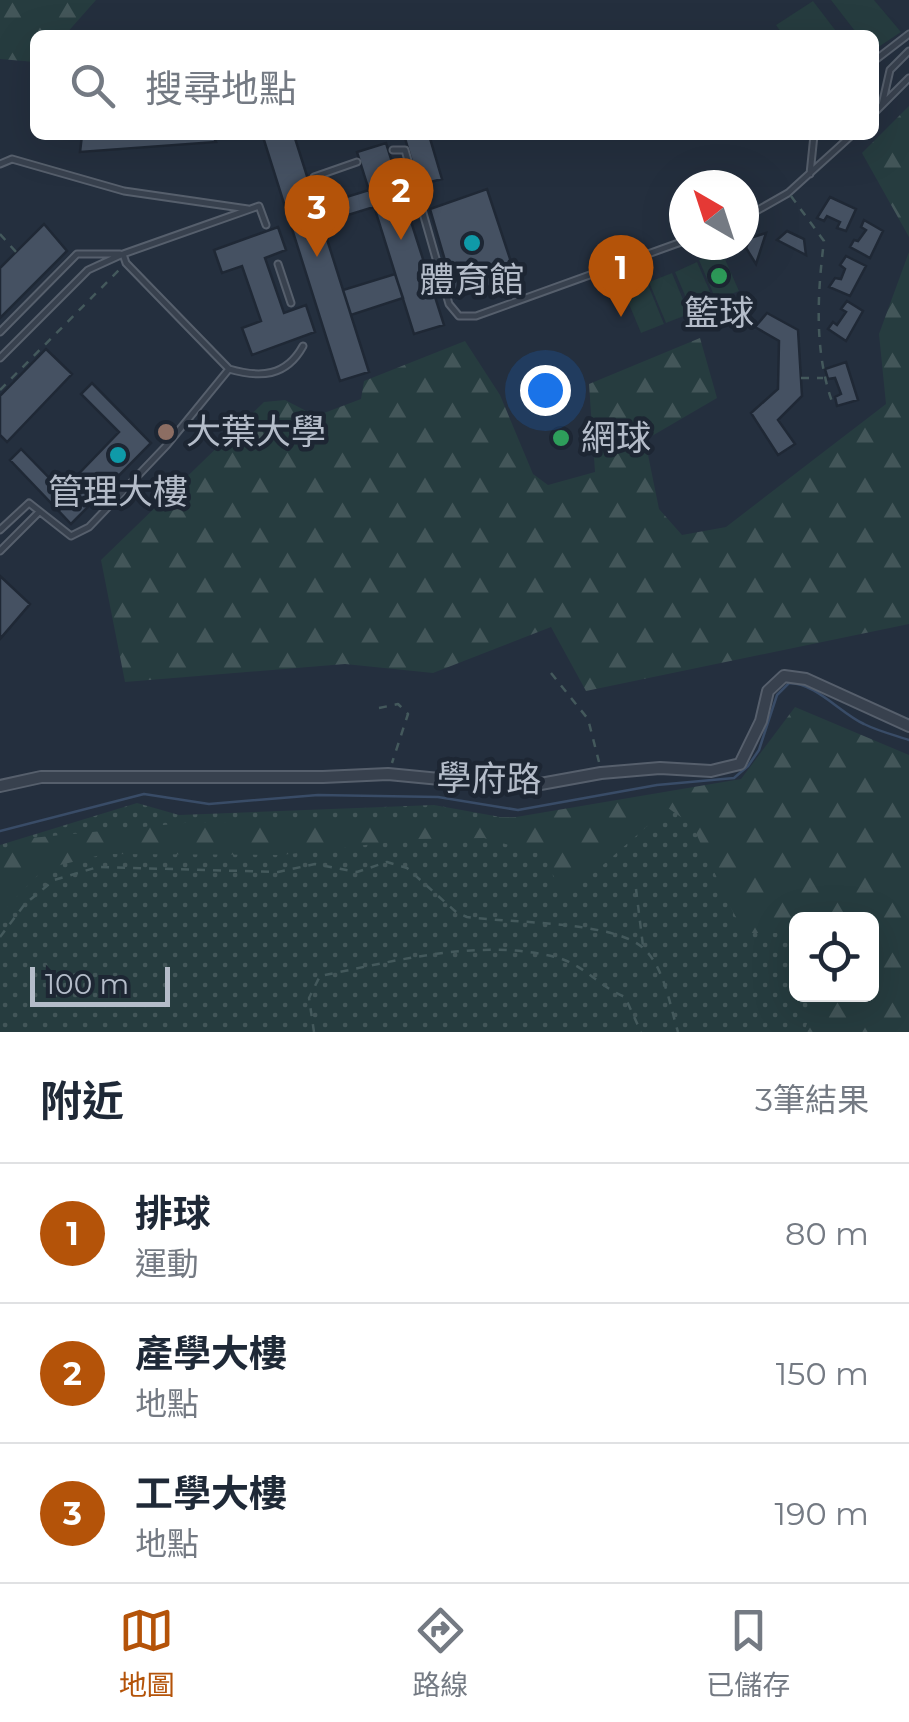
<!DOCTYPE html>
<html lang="zh-TW">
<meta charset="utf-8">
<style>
body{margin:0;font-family:Montserrat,"Noto Sans TC",sans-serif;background:#f2f2f3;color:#1f2937}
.controls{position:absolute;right:30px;bottom:30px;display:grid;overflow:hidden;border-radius:15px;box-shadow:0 10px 40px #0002}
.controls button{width:90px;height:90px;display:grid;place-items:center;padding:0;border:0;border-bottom:2px solid #e0e1e3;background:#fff;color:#1f2937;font:50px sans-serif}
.compass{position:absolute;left:669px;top:170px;width:90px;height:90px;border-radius:50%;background:#fff;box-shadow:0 10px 40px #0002;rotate:321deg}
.scale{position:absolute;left:30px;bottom:25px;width:140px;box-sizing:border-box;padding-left:10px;border:5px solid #b4bcc9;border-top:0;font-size:28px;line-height:35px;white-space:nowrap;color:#b4bcc9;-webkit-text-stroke:8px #1d2633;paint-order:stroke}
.you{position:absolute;left:545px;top:390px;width:35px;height:35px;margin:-25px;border:8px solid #fff;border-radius:50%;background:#1a73e8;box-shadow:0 0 0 15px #1a73e833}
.badge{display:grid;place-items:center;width:65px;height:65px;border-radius:50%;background:#b45309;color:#fff;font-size:32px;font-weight:700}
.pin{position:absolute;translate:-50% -82px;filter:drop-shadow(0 2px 5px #0008)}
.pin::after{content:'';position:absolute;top:52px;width:35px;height:30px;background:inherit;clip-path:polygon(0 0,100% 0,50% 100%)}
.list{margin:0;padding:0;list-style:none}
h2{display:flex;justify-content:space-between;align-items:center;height:130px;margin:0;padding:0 40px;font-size:42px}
h2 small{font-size:32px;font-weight:400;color:#747a83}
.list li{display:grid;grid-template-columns:65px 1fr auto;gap:30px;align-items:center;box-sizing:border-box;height:140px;padding:0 40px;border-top:2px solid #e0e1e3}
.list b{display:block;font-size:38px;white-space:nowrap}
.list p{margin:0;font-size:32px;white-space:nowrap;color:#747a83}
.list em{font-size:32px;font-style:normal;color:#747a83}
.icon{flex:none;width:55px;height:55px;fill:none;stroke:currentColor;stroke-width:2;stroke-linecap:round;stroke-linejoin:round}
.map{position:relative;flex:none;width:909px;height:1032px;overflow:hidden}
.search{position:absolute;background:#fff;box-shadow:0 10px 40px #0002;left:30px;right:30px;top:30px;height:110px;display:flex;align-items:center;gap:25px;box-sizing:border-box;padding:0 35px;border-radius:15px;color:#747a83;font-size:38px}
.sheet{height:550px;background:#fff}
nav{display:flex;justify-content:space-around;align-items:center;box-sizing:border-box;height:140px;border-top:2px solid #e0e1e3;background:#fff;font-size:28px;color:#747a83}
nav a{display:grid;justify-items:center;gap:5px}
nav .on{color:#b45309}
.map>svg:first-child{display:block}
</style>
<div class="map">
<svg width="909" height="1032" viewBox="0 0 909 1032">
<defs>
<pattern id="grass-dots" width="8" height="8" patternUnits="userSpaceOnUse" patternTransform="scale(2.5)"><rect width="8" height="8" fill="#263c3f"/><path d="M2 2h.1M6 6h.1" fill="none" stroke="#435659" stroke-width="1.8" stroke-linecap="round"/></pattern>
<pattern id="forest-firs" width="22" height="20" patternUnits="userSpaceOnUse" patternTransform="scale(2.5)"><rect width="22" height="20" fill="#263c3f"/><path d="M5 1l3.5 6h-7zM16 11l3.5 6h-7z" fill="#435659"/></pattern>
</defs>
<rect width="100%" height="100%" fill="#242f3e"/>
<path fill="url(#grass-dots)" d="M745,780L796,919V994L824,995L826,1032H0V845L137,803L179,815L434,805L512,819Z"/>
<path fill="url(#forest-firs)" d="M0,0H96L65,35H35V62L0,59Z
M909,106V237L862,153Z
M909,252V624L586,691L551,627L433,673L345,664L125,682L101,560L264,402L285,400L316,416L361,399L364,381L465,341L500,395L533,474L548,485L595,472L589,384L700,338L717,398L645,440L659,509L682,535L726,527L886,404L879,334Z
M795,707L909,755V1032H804L817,995L872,994V919H796V933H743L692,825L668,808L564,899L544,855L484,838L416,839L281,855L105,854L44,869L0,914V865L21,839L184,823L516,817L741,779Z"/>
<path fill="#263c3f" d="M831,0H874L901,32L874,50V35H858Z
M813,1L839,35H783L776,25Z
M721,250L739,291L716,300L699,260Z
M697,262L715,303L692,312L675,272Z
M672,273L689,314L666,323L649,282Z
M647,282L664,324L641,333L624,292Z"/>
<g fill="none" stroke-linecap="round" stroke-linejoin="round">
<path stroke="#394c67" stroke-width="2.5" d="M0,831L144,794L209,804L318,795L438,797L518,810L657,785L734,778L748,766L759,750L777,695L789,683C816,683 840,713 864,724C878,731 894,735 909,740"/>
</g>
<path fill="#455162" stroke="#1f2835" stroke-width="2.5" d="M82,135H212L216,142L80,152Z
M269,135H294L369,372L340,381L263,137Z
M404,135H429L442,179L419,185Z
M386,143L444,325L414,334L357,152Z
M487,189L516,277L456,298L430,209Z
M369,190L374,207L322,223L317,206Z
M830,197L856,209L846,231L837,228L840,222L827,216L824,221L817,218Z
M864,220L883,231L870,258L850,247L854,240L858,241L866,230L861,227Z
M44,224L67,251L0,318V268Z
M278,227L286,250L265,258L284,313L306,305L315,332L252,355L242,328L261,321L242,266L222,273L214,250Z
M787,231L804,239L806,255L777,240Z
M766,233L756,264L746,248L750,238Z
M846,256L866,266L850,296L829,287L835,278L841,279L845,269L840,265Z
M395,274L403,298L351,315L343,290Z
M847,301L863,311L846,341L828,329L833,322L837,325L846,312L841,309Z
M767,313L798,330L802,396L778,420L795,444L778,455L751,413L778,389L779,341L755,327Z
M46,349L72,374L7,442L0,435V396Z
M846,362L858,400L837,406L835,397L841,394L835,378L828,379L825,369Z
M92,383L151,443L71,524L10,460L21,449L62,491L119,432L81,394Z
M0,576L30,604L0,639Z"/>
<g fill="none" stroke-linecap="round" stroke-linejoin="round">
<defs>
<path id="service" d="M874,61L909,34
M882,105L890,70L909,51
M874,113L909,78
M393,150H405L449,304L459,316H476L684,241
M0,164L12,159L124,191L248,209
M810,174L814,135
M314,177L357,162
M744,218L788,193L852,135
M278,264L291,303
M0,332L77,254H120
M0,358L88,270L123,254
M229,369C260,378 286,377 303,346
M0,530L29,503L71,536L89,527L167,445L229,369L126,263L123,254L259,206L266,225
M0,551L39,512"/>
<path id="minor" d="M0,786L41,777H323L388,774L524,787L601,773L660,768L711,771L740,764L761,721L768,691L784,676L806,679L909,726"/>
</defs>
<use href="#service" stroke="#565f6c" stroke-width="9"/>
<use href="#minor" stroke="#565f6c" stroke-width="14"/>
<path stroke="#44595c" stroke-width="2.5" stroke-dasharray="8 8" stroke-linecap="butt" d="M791,196L824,241C817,296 814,355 834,407
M0,234L16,252
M801,378H823
M0,390L122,267
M551,673L588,719L599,762
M379,708L398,704L408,714L392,763
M636,889L643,946
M0,937L25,904L54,880L98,867L278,872L315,864L357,872L387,862L407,868L456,912L467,917C510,923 611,921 642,947C664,965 670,1006 678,1032
M314,1032L309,998L320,976C396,961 482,937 559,958C585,966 600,987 625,997L641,1032"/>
<use href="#service" stroke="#38414e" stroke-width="5"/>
<use href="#minor" stroke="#38414e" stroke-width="10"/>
</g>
<g fill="#0f9aa8" stroke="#1d2633" stroke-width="4">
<circle cx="472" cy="243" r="10"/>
<circle cx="118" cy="455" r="10"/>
</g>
<g fill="#2e9e5b" stroke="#1d2633" stroke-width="4">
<circle cx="719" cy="276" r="10"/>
<circle cx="561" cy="438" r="10"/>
</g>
<circle fill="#8d6e63" stroke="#1d2633" stroke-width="4" cx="166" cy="432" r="10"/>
<g text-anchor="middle" stroke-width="9" stroke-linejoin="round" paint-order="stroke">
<g font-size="35" fill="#b4bcc9" stroke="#1d2633">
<text x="472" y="292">體育館</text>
<text x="719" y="325">籃球</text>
<text x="186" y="444" text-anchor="start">大葉大學</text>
<text x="581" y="450" text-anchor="start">網球</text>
<text x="118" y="504">管理大樓</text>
</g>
<g font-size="35" fill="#b4bcc9" stroke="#1d2633">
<text transform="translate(489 779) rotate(1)" y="12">學府路</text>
</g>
</g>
</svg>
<div class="controls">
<button><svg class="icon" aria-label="locate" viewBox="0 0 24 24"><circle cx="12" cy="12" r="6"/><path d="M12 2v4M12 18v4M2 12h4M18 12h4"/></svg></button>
</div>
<svg class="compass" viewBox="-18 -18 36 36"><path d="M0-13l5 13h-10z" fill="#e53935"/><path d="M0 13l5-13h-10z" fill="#747a83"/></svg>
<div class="scale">100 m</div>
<div class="you"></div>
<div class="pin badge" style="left:621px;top:317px">1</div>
<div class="pin badge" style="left:401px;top:240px">2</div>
<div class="pin badge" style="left:317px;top:257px">3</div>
<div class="search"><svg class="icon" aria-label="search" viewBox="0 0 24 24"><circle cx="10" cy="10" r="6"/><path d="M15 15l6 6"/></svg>搜尋地點</div>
</div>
<section class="sheet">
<h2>附近<small>3筆結果</small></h2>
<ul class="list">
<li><span class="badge">1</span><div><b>排球</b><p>運動</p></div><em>80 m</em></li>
<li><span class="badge">2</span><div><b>產學大樓</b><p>地點</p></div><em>150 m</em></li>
<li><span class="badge">3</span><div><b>工學大樓</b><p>地點</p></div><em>190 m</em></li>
</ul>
</section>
<nav>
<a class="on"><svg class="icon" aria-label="map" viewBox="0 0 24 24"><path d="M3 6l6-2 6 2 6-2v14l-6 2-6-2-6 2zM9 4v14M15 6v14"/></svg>地圖</a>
<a><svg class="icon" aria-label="directions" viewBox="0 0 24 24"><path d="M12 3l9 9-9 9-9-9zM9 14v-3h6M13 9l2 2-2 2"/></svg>路線</a>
<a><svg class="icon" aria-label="saved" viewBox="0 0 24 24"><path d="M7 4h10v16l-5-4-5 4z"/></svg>已儲存</a>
</nav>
